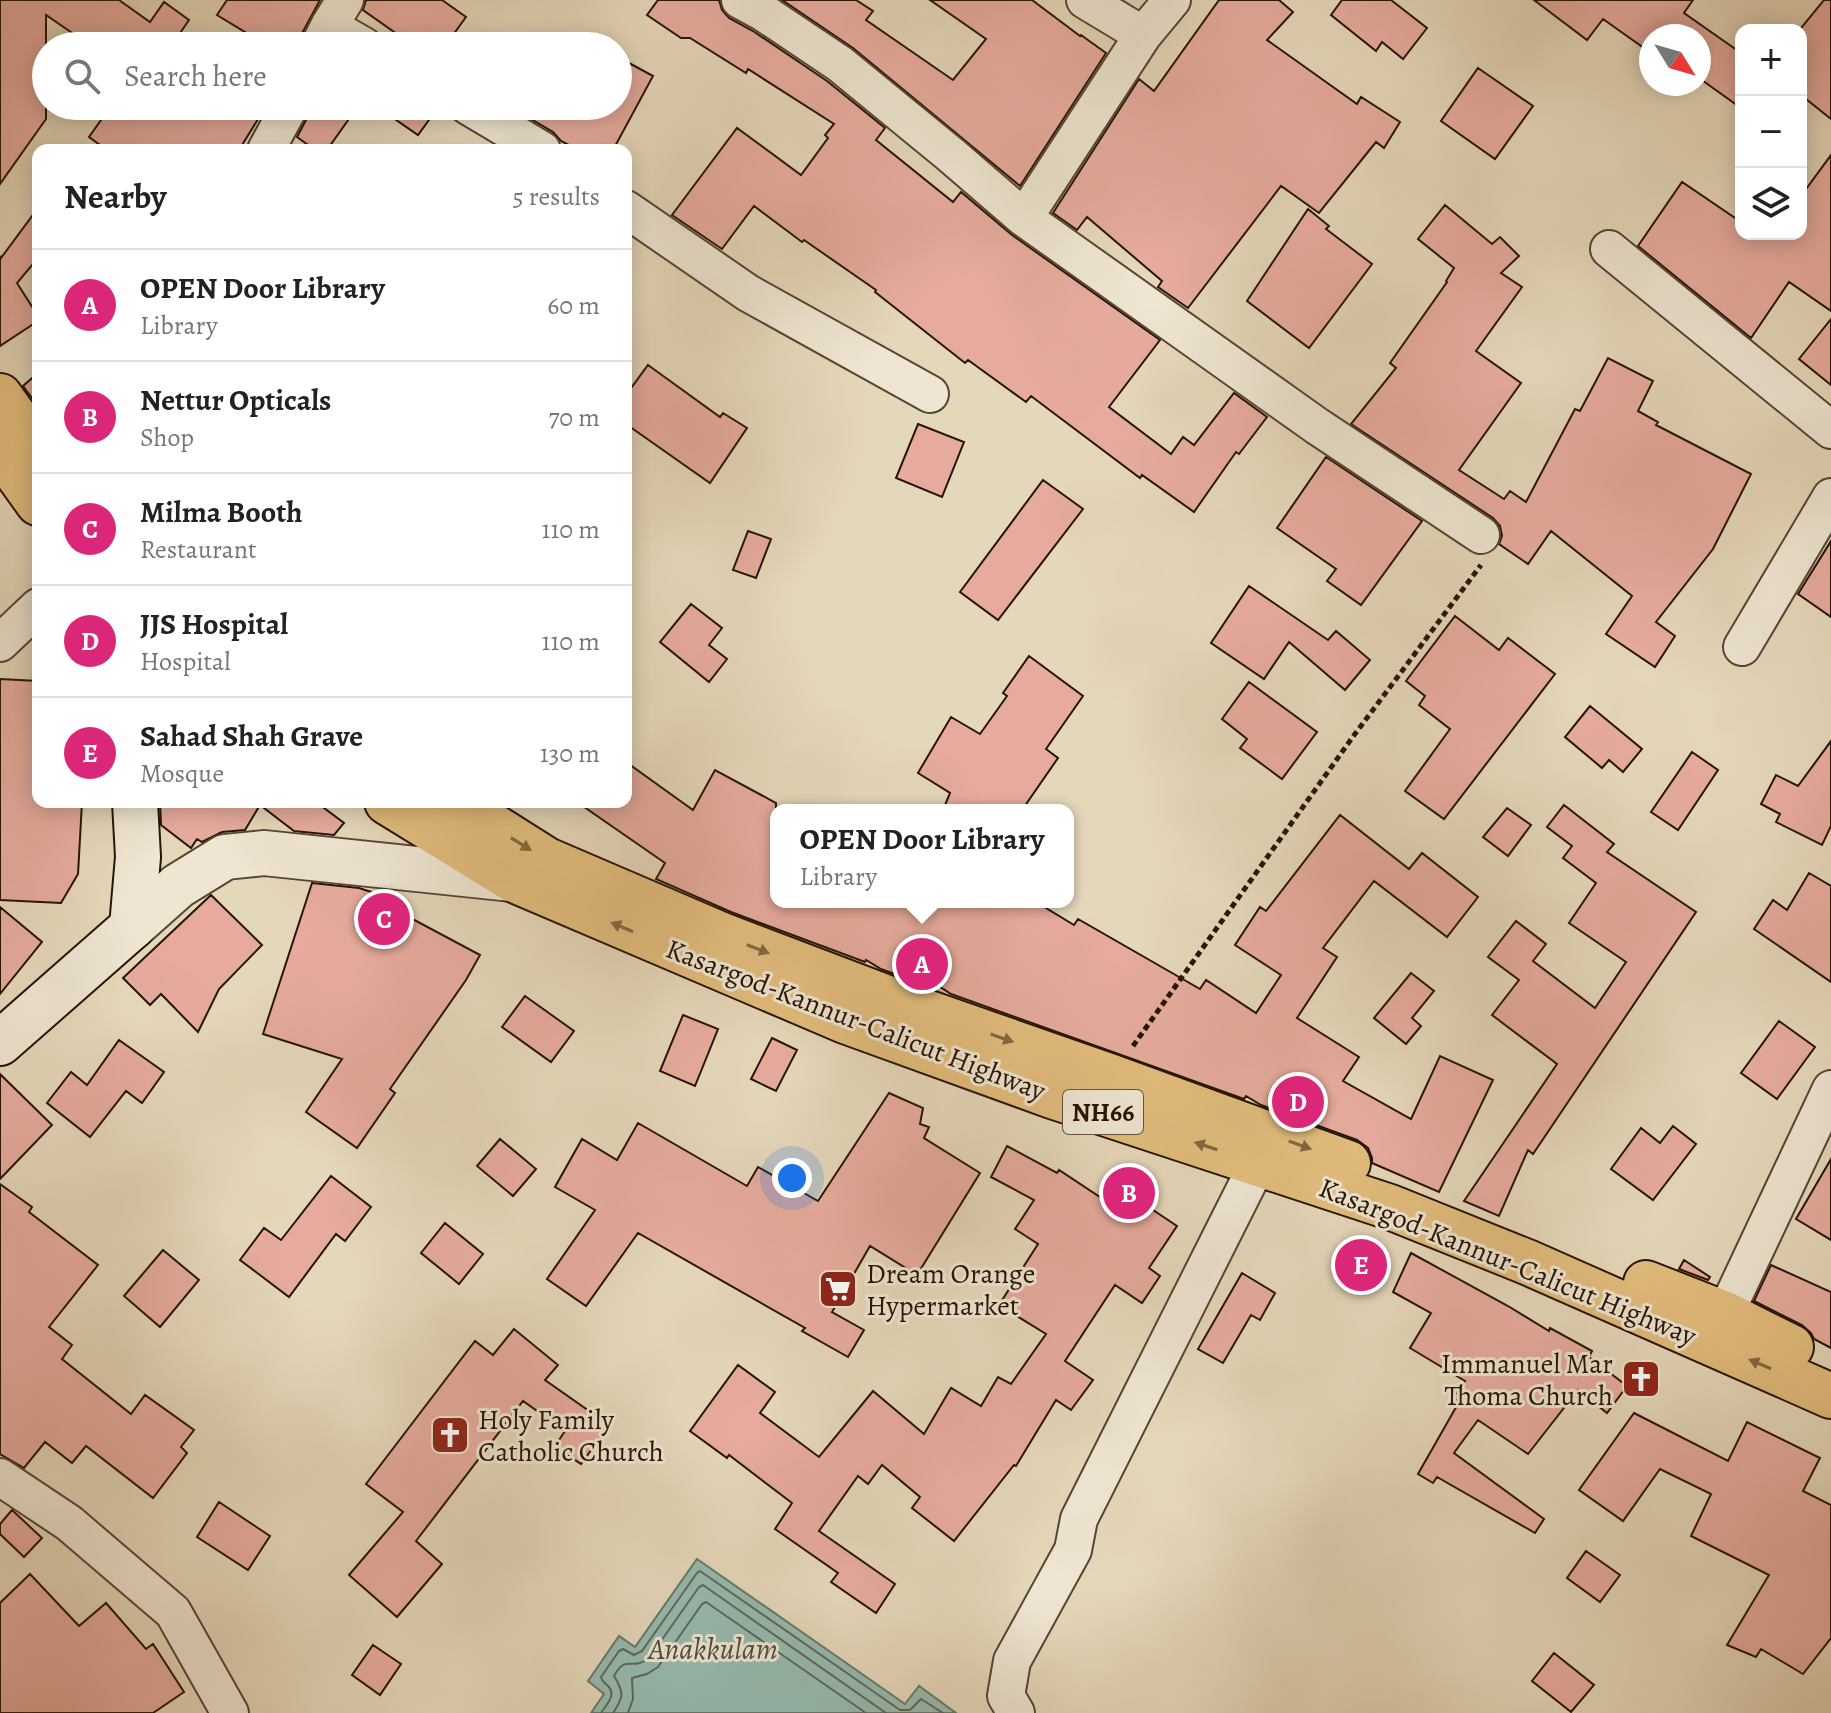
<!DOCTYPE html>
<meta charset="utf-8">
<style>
body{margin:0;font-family:Alegreya,serif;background:#f6f6f6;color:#222}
.controls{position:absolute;right:24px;top:24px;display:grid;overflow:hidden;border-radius:16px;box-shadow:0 4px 20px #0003}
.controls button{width:72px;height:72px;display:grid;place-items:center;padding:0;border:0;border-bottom:2px solid #e0e0e0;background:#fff;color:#222;font:40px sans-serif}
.compass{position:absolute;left:1639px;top:24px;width:72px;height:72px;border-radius:50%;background:#fff;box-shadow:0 4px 20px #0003;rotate:127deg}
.you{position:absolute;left:792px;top:1178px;width:28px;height:28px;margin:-20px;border:6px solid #fff;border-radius:50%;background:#1a73e8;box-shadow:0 0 0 12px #1a73e833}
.badge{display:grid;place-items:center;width:52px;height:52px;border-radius:50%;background:#db2777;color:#fff;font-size:26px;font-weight:700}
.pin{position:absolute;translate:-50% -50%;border:4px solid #fff;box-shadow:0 2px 8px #0006}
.popup{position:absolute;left:770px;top:804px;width:304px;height:104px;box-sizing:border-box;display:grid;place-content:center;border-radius:16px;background:#fff;filter:drop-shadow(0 2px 6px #0005);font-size:26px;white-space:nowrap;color:#767676}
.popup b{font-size:30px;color:#222}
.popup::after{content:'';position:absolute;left:50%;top:100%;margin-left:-16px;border:16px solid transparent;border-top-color:#fff}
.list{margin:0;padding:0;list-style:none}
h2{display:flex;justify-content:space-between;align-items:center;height:104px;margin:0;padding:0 32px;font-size:34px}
h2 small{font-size:26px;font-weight:400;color:#767676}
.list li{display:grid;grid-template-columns:52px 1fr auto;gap:24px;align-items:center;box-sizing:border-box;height:112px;padding:0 32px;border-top:2px solid #e0e0e0}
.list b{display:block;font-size:30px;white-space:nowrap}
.list p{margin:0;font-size:26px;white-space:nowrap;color:#767676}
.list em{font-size:26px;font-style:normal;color:#767676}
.icon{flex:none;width:44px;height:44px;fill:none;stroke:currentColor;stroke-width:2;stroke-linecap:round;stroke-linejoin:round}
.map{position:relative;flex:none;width:1831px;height:1713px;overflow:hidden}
.search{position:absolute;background:#fff;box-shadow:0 4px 20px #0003;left:32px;top:32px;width:600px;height:88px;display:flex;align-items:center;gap:20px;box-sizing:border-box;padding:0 28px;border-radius:44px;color:#767676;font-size:30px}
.panel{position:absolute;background:#fff;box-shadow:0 4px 20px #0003;left:32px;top:144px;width:600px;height:664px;border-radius:16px}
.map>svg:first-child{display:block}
</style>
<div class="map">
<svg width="1831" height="1713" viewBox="0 0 1831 1713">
<rect width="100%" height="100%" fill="#e5d7b9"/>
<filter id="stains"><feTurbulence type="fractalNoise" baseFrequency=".0025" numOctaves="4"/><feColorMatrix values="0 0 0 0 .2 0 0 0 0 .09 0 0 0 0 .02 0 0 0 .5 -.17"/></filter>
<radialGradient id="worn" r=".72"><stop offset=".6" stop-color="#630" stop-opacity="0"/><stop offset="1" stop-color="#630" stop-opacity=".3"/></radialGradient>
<path fill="#96baaf" stroke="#69786b" stroke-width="2" d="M697,1559L905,1704L919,1686L956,1713H591L604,1694L588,1681L619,1636L635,1647Z"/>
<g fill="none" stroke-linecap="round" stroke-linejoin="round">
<path stroke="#5e675a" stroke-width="2" d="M601,1713C606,1705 617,1695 608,1686C605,1683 602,1681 601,1677L619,1651L623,1649L634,1655L642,1651L697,1573L700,1571L900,1710H910L921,1699L943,1713
M613,1713C624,1697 624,1692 614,1676C627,1653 631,1672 649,1658L699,1587L703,1585L886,1713
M628,1713L633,1699L632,1678L647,1674L658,1667L702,1604L706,1602L866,1713"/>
</g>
<path fill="#e6ab9d" stroke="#261404" stroke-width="2" d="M0,0H119L150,22L164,2L189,20L176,39L185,46H91L46,15V119L0,184Z
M227,0H320L300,37L298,46H268L217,15Z
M366,0H442L466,17L445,46H414L363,10Z
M658,0H719L722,10L729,18L753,31L827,81L885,128L876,140L953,202L961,192L1012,235L1160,340L1109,407L1171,454L1183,437L1194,445L1234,393L1267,417L1239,454L1236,452L1194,512L1142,475L1140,478L1031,396L1026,402L968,360L965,363L875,292L876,290L804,240L802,242L754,206L722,249L672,215L737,128L801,175L828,138L825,135L834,124L748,69L746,73L690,38H681L647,15Z
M782,0H856L873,11L866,20L953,80L986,39L930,0H1032L1080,36L1081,35L1106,53L1020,186L853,48Z
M1219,0H1279L1293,12L1267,40L1357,104L1361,97L1400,122L1384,148L1376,142L1319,213L1281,186L1188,308L1158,287L1162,281L1087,217L1077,230L1053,213L1139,79L1154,91Z
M1342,0H1391L1427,28L1403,59L1382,42L1376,51L1331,15Z
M1534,0H1693L1684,13L1741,53V108L1699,78V36H1651V53L1603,19L1587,40Z
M1824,0H1831V119L1801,95V28Z
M629,63L653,76L613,150H578L561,141L553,132L509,106H618V84Z
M1478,68L1533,106L1495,159L1441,121Z
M111,106H266L239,150H107L89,137Z
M311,106H358L327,150H315L297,137L308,116Z
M376,106H439L418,135Z
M1831,155V311L1789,282L1751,338L1638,246L1682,182L1741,222V234H1801V196Z
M1445,205L1492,244L1500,237L1519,256L1501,273L1522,287L1476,351L1521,383L1459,470L1504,499L1510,491L1526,502L1575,409L1580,411L1608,358L1653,381L1638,411L1658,422L1656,425L1751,474L1713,549L1656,622L1675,636L1655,667L1606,634L1632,596L1551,531L1528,564L1499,544L1502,536L1500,526L1493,518L1351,424L1396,368L1390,363L1447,282L1446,281L1454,268L1418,239Z
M38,208V258L17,283L38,316V321L0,346V256L1,258Z
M1308,209L1329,226L1326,229L1372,264L1309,348L1247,301Z
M1831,319V385L1799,359Z
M648,365L720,417L723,413L747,428L710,483L626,424V395Z
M38,373V406L23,386Z
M918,424L964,442L942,497L896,478Z
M1326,457L1422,521L1361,605L1327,581L1336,569L1277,528Z
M1043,480L1083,509L998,620L960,592Z
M748,531L771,539L756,578L733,570Z
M1831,541V617L1798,594Z
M1249,586L1328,640L1336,631L1370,660L1345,690L1289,642L1264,679L1211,643Z
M691,604L722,628L709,645L727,659L709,682L660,642Z
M1455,616L1499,650L1508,638L1555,674L1444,819L1405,791L1450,729L1419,705L1425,696L1406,681Z
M1029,656L1083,696L1046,749L1058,758L1022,810H943L950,793L918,773L951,717L980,734L1007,696L1003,693Z
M0,679L38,681V802H82L78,874L61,903L0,900Z
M1249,682L1317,732L1282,779L1240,748L1247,739L1222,719Z
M1590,706L1642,749L1623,772L1609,760L1602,768L1565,737Z
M1831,741V826L1822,845L1776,822L1780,814L1761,804L1776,775L1798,786Z
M1692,752L1718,770L1678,830L1651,812Z
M626,762L693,810L715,770L776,803V902H1036L1074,925L1078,919L1200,989L1206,980L1256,1013L1281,975L1235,945L1260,907L1266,911L1340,815L1409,869L1422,853L1478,897L1447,937L1374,881L1323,948L1337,957L1297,1018L1359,1057L1343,1081L1411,1119L1440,1056L1493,1080L1439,1192L1372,1163V1158L1368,1148L1357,1140L1261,1105L1246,1096L1244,1099L951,994L931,981L928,984L905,968L900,976L881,969L866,960L865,962L731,912L656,879L665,863L577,802H626Z
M160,802H316L344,823L334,835L294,831L260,805L245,830L222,832L202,842L197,839L191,848L161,825Z
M1564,805L1614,844L1607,852L1696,912L1533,1154L1528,1150L1499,1216L1464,1201L1557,1064L1492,1015L1519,980L1488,957L1516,921L1546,944L1533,961L1595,1008L1626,962L1569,923L1596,883L1563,858L1572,846L1547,827Z
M1507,808L1531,825L1508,856L1483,837Z
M1809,873L1831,886V982L1754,929L1773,900L1787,910Z
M312,883L359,888L390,898L388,906L480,955L466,980L390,1089L395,1093L357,1148L306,1112L342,1059L263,1034Z
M211,895L262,945L219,989L198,1032L161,994L150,1005L123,978Z
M0,907L42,942L0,994Z
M1411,973L1434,991L1412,1018L1421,1026L1406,1044L1374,1018Z
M525,996L574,1031L551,1062L502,1027Z
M683,1015L718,1029L695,1086L660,1071Z
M1779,1021L1815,1047L1777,1099L1741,1073Z
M772,1038L797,1050L776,1091L751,1079Z
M119,1040L164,1072L142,1103L126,1091L90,1137L47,1103L71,1072L87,1085Z
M0,1074L52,1125L0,1179Z
M889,1093L923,1108L920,1124L929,1127L924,1138L980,1173L917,1275L870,1246L832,1312L864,1330L848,1357L802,1331L805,1328L638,1233L586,1306L547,1279L595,1210L555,1187L582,1139L617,1160L638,1123L747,1186L758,1167L818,1201Z
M1673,1126L1696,1144L1653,1200L1611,1169L1641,1128L1660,1143Z
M500,1139L536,1169L513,1196L477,1166Z
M1007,1146L1057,1173L1059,1170L1130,1217L1141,1202L1177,1226L1149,1268L1160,1276L1142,1303L1115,1285L1065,1361L1093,1380L1071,1410L1056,1400L1016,1466L1014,1465L954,1541L912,1508L920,1497L882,1465L868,1484L858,1476L819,1531L895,1584L876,1613L831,1582L838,1573L775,1529L792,1503L729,1455L727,1458L690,1431L738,1365L775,1392L760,1413L819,1457L873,1391L924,1434L951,1388L981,1406L998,1377L1011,1384L1046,1334L999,1305L1038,1244L1015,1229L1034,1200L991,1177Z
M1831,1159V1240L1796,1219Z
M331,1176L371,1207L345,1241L336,1234L289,1297L240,1260L264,1228L281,1240Z
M0,1184L32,1207L29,1212L98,1265L49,1327L72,1345L62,1359L131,1414L145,1395L194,1430L181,1447L187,1453L153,1498L86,1446L72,1463L45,1442L24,1468L0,1454Z
M445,1223L483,1254L459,1284L421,1253Z
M163,1250L199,1280L160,1327L124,1296Z
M1411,1253L1508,1306L1549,1331L1550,1328L1592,1351L1589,1357L1627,1386L1607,1413L1578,1390L1528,1454L1478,1420L1454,1453L1544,1519L1535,1533L1437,1477L1433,1483L1418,1474L1459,1402L1453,1398L1465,1381L1410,1348L1431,1313L1393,1292Z
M1684,1260L1710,1277L1708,1280L1679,1269Z
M1771,1265L1831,1292V1348L1814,1339L1811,1333L1802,1325L1754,1301Z
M1242,1273L1275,1293L1260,1320L1251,1315L1223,1363L1198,1349Z
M514,1329L558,1365L545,1380L609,1425L581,1464L555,1446L565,1431L523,1401L416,1541L442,1564L397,1617L349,1575L403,1512L366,1484L475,1341L493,1355Z
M1634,1413L1728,1461L1747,1422L1820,1458L1803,1491L1831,1505V1638L1803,1674L1761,1649L1756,1657L1727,1645L1769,1575L1691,1536L1711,1494L1660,1469L1623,1521L1579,1490Z
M219,1502L270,1536L248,1570L197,1537Z
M12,1510L42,1538L24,1557L0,1534V1524Z
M1586,1551L1620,1575L1600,1602L1567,1578Z
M30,1574L79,1626L106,1603L146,1649L153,1644L184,1692L153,1713H0V1603Z
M373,1645L401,1664L380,1695L352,1675Z
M1554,1653L1594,1685L1571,1712L1532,1681Z"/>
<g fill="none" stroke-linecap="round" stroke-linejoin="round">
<defs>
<path id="minor" d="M740,0L764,13L840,64L951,155L1024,218L1317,426L1481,535
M1085,0L1143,35L1172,0
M329,26L364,46
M319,46L329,26L345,0
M468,106L542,150
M266,150L290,106
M626,209L748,293L930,394
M1024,218L1143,35
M1609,249L1831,430
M0,643L38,607
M1742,647L1831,497
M1725,1314L1831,1089
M0,1477L69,1523L173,1612L230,1713
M1016,1713L1006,1696L1012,1661L1073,1550L1079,1519L1258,1163"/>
<path id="tertiary" d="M132,927L178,886L225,857L264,853L512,879"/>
<path id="secondary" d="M0,1043L132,927L138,857L135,802"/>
<path id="trunk" d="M0,396L38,449
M0,450L38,503
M387,802L512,879L845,1021L1052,1096L1390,1207L1527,1262L1831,1396
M455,802L547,860L722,935L906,1005L1112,1077L1348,1163
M1646,1283L1725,1314L1791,1347"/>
</defs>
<use href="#minor" stroke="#564531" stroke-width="40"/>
<use href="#tertiary" stroke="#564531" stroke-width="48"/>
<use href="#secondary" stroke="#261404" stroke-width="48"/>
<use href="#trunk" stroke="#261404" stroke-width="48"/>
<path stroke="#261404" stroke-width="5" stroke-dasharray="6 4" stroke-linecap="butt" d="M1133,1046L1352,738L1481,565"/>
<use href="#minor" stroke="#eee5d2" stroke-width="36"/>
<use href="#tertiary" stroke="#eee5d2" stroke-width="44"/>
<use href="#secondary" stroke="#eee5d2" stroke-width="44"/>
<use href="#trunk" stroke="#e2bc7c" stroke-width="44"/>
</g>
<defs><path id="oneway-solid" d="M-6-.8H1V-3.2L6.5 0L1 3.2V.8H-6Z" transform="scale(2)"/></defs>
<g fill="#846840">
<use href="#oneway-solid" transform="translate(521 844) rotate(32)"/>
<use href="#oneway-solid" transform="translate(622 927) rotate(-157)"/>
<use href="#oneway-solid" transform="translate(758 949) rotate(21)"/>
<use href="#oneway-solid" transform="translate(1002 1038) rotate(19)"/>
<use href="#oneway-solid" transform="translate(1300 1145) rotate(20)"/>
<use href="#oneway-solid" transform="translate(1206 1146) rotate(-162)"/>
<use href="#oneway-solid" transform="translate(1760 1364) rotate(-157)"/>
</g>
<defs>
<symbol id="supermarket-square" viewBox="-11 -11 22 22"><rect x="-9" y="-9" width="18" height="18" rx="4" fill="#8f2418" stroke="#eee5d2"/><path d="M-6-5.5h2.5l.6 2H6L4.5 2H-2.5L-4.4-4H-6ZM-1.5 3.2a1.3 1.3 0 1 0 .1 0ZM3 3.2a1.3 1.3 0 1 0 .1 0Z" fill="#fff"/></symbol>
<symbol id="church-square" viewBox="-11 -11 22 22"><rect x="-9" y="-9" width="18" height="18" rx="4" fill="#8f2418" stroke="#eee5d2"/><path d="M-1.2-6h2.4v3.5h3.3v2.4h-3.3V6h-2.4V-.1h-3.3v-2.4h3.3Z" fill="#fff"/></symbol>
</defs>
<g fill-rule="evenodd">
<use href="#supermarket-square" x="816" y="1267" width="44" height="44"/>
<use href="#church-square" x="1619" y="1357" width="44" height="44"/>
<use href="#church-square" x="428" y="1413" width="44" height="44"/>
</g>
<g text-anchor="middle" stroke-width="6" stroke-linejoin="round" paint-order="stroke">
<rect fill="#eee5d2" stroke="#625342" stroke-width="2" x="1063" y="1090" width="80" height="44" rx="6"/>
<g font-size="26" font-weight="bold" fill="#261404">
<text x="1103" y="1121">NH66</text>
</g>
<g font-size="28" fill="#261404" stroke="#eee5d2">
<text transform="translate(856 1019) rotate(21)" y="10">Kasargod-Kannur-Calicut Highway</text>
<text transform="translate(1508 1261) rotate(22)" y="10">Kasargod-Kannur-Calicut Highway</text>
</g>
<g font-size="28" fill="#261404" stroke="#eee5d2" text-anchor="start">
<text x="866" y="1283">Dream Orange<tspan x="866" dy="32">Hypermarket</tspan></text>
<text x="1613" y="1373" text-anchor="end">Immanuel Mar<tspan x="1613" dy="32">Thoma Church</tspan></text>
<text x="478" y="1429">Holy Family<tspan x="478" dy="32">Catholic Church</tspan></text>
</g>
<g font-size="30" font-style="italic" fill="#4d4e40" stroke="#eee5d2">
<text x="713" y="1659">Anakkulam</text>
</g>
</g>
<rect width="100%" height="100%" filter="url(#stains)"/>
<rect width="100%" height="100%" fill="url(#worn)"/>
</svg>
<div class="controls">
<button>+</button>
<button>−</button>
<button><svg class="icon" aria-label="layers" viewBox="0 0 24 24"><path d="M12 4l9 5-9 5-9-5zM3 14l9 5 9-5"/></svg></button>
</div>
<svg class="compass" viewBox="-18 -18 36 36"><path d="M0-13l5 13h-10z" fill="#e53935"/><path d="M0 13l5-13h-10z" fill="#767676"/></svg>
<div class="you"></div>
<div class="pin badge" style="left:922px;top:964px">A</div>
<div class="popup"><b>OPEN Door Library</b>Library</div>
<div class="pin badge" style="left:1129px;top:1193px">B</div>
<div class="pin badge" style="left:384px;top:919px">C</div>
<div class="pin badge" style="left:1298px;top:1102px">D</div>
<div class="pin badge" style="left:1361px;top:1265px">E</div>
<div class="search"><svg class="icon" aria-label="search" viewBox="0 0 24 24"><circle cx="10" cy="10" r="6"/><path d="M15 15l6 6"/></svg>Search here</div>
<section class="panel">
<h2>Nearby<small>5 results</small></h2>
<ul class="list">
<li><span class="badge">A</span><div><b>OPEN Door Library</b><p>Library</p></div><em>60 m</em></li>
<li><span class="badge">B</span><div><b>Nettur Opticals</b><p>Shop</p></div><em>70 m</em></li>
<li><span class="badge">C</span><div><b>Milma Booth</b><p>Restaurant</p></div><em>110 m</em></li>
<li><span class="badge">D</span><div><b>JJS Hospital</b><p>Hospital</p></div><em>110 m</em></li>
<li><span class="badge">E</span><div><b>Sahad Shah Grave</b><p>Mosque</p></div><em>130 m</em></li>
</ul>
</section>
</div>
